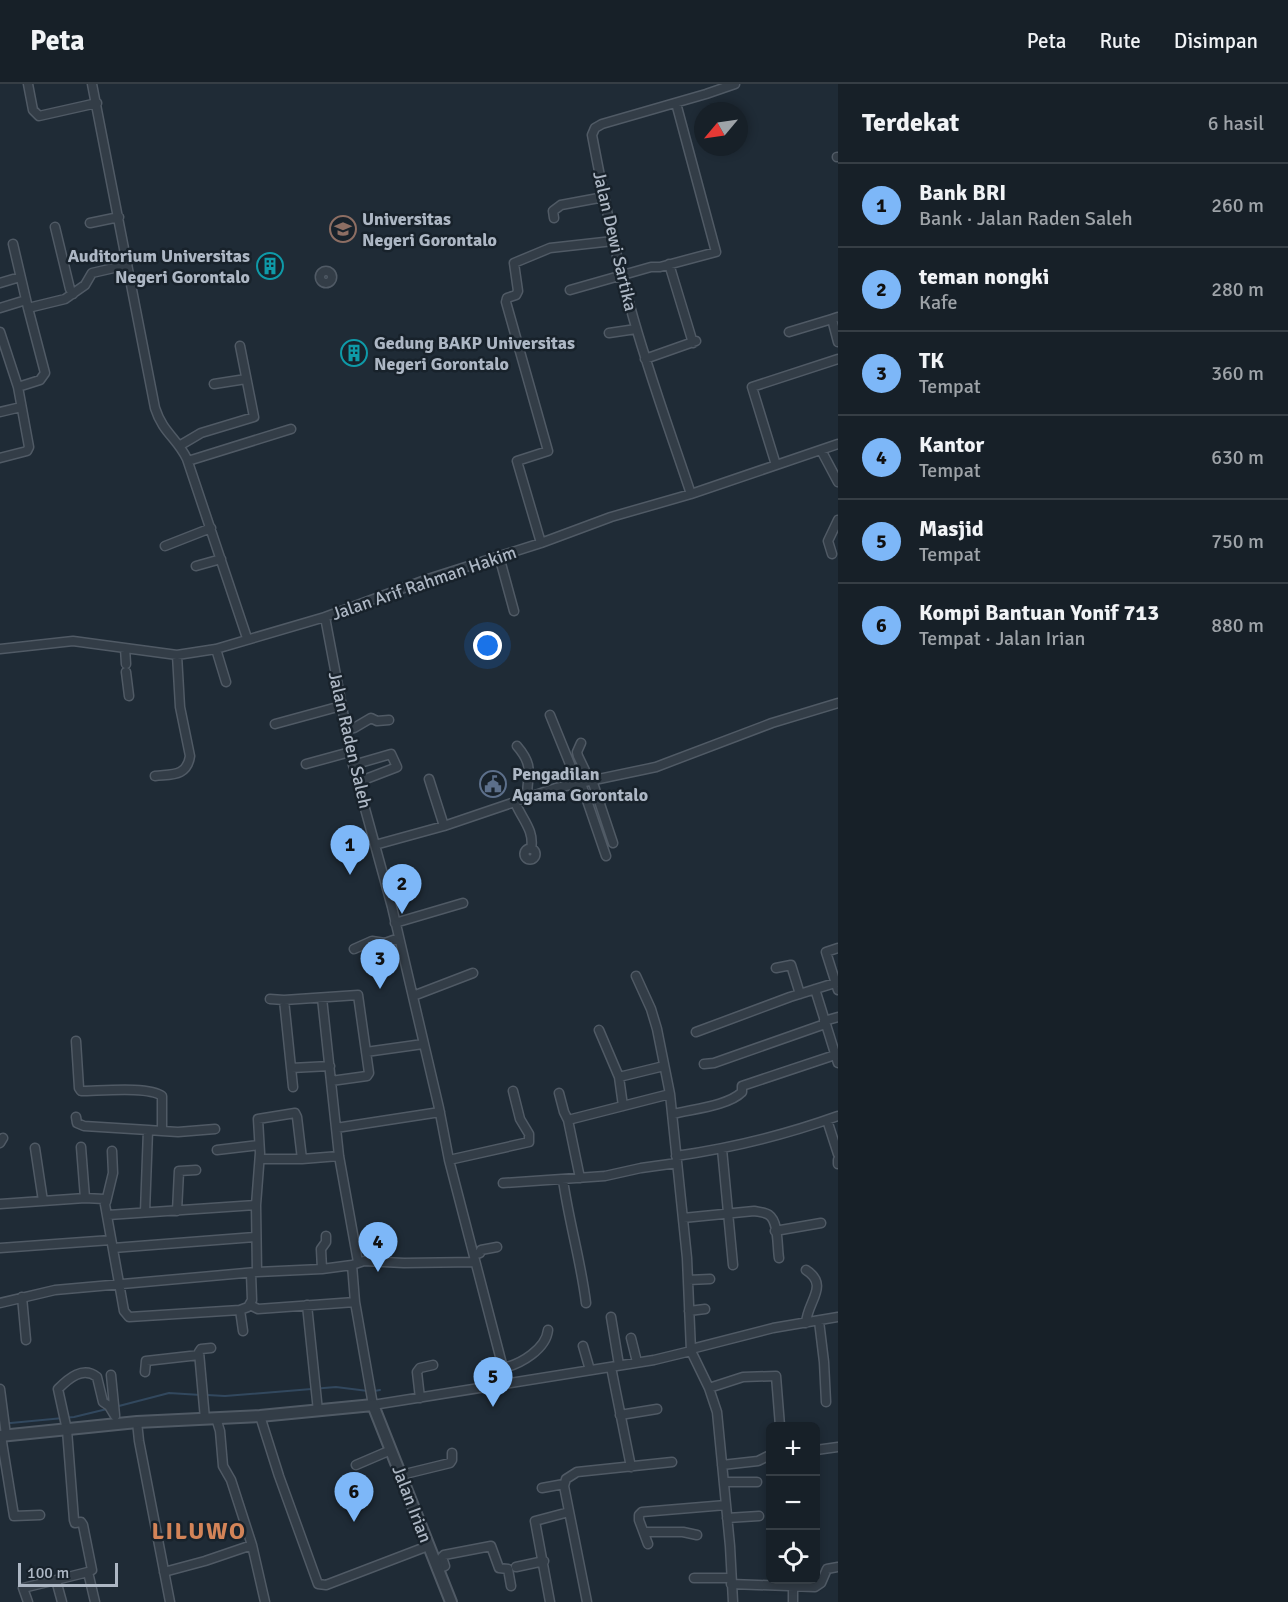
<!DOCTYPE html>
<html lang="id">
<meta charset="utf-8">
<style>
body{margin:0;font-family:Signika,sans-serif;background:#202830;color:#f1f3f6}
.controls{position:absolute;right:18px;bottom:18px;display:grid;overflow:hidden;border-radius:9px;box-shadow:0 3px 9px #0003}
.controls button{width:54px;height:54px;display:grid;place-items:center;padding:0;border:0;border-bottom:2px solid #363e45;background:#172028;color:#f1f3f6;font:30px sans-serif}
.compass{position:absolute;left:694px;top:18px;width:54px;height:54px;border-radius:50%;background:#172028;box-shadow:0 3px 9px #0003;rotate:241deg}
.scale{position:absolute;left:18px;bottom:15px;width:100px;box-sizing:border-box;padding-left:6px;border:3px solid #adb7c4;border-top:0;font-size:16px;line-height:21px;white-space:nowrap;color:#adb7c4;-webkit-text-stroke:4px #18222b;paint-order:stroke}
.you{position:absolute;left:488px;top:562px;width:21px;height:21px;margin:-15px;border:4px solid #fff;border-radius:50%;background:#1a73e8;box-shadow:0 0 0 9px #1a73e833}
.badge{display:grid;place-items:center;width:39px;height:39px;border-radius:50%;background:#7db7f8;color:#111;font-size:20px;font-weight:700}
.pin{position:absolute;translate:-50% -50px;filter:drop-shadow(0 2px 3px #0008)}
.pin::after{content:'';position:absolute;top:32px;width:21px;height:18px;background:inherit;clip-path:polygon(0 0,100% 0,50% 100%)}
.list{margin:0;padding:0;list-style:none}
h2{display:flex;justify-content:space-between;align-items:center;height:78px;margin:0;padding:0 24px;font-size:26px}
h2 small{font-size:20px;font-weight:400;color:#9ea3a8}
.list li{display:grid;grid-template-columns:39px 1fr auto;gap:18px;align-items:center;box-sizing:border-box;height:84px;padding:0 24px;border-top:2px solid #363e45}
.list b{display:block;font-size:22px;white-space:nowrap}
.list p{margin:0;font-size:20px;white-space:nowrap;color:#9ea3a8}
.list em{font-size:20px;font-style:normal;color:#9ea3a8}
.icon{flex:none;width:33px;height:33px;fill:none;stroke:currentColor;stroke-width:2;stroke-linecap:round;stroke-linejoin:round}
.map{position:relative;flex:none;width:838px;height:1518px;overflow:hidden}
header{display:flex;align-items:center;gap:36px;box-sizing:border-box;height:84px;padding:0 30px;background:#172028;border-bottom:2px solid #363e45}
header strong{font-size:28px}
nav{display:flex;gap:33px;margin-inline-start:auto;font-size:21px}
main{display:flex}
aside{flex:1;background:#172028}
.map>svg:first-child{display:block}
</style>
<header>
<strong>Peta</strong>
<nav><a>Peta</a><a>Rute</a><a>Disimpan</a></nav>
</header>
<main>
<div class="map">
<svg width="838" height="1518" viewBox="0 0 838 1518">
<rect width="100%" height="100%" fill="#1f2b36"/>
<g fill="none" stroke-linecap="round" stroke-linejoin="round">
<path stroke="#32485e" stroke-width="2" d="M374,1307L380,1306
M207,1311L225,1312L336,1303L368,1307
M115,1323L169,1309L201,1311
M0,1340L74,1333L107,1325"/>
<defs>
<path id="minor" d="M28,0L33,26L39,32L97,19
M92,0L155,324C163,349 177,354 187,375L247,554
M837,73H838
M554,134L553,127L561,121L604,113
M90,139L119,133
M55,143L70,205L73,210
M13,160L28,224L65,215L85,201L92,189L127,181
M669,180L693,259
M320 193a6 6 0 1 1 12 0a6 6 0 1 1-12 0Z
M0,199L20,193
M570,206L651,183H660L716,168L676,19
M0,224L26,216
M838,233L832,235L838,258
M0,248L18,303L29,363L27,367L0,374
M789,248L832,235
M609,249L636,245
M645,275L696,257
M214,300L246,295
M18,303L40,296L45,289L28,224
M0,328L21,323
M179,362L201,349L254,333L240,262
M821,366L838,398
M188,377L291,345
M776,381L752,303L838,275
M691,410C670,347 647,285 630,222C614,166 603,108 592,51L595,44L602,40L706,10L735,0
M541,459L517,377L548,367L506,218L507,214L516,211L518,207L514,179L550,164L613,157
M165,462L211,444
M832,470L828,457L838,436
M499,472L514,527
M196,482L221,475
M325,533L353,681L392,823L439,1024L449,1076L503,1284L505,1300
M125,564L126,580
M0,565L73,557L177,571L216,565L325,533L428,495L541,459L611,433L691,410L838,360
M216,565L226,598
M126,588L129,612
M550,631L578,700
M275,640L341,622
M345,645L354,644L371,634L377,637L389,636
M581,659L577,668L578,672L590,697
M517,662C535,683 527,690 527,714
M306,680L350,668
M353,681L391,670L397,683L358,698
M155,692C171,690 187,693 190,672L180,623L177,571
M429,695L444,742
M592,696L613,759
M581,699L606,772
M515,718C521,734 535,746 531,765
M375,761L444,742L556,704L656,683L772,639L838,619
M524.5 770a5.5 5.5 0 1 1 11 0a5.5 5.5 0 1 1-11 0Z
M395,839L463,819
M838,864L826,868L838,906
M354,865L372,857L385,859L399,854
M776,884L791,881L800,910
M636,892L651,925L657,945L670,1010L687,1174L691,1267L709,1304L717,1328L730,1462L733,1518
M815,905L838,979
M413,912L473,889
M322,914L339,1072L358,1178
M270,915L284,916L358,911L369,989L367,992L331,997
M284,916L293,1003
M824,937L838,933
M599,946L619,993
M696,948L790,913L838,898
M76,957L79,1004L81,1007C100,1007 149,1002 162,1012V1047L148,1046L145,1128
M366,968L423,960
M704,980L714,979L825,940
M291,984L330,982
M559,1009L564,1028L568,1036L580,1094
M623,1022L619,993L664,982
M673,1030C692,1025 728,1022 742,1008V1002L835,971
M76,1033L77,1039L84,1042L148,1046
M568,1036L670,1010
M827,1036L838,1070
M336,1044L440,1028
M162,1047L178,1048L215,1045
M0,1059L3,1054
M81,1063L85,1114
M35,1064L43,1117
M722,1065L733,1181
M217,1066L259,1061
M676,1072C732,1064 785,1051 838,1032
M260,1075H302
M449,1076L529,1058V1050L520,1035L513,1007
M838,1076V1080
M563,1096C569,1138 581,1178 586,1219
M503,1099L605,1092L641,1084L677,1079
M106,1118L113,1089L112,1067
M0,1120L85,1114L104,1115L124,1227L129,1233L240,1226L248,1223L252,1216L251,1189
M177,1127L179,1087L196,1086
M108,1131L256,1121
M683,1134L754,1127C759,1128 765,1128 769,1131C779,1138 777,1163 779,1174
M775,1147L821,1139
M0,1164L111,1156
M113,1164L255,1153
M474,1171L480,1169L481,1166L497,1163
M352,1181L355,1218L373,1321L654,1276L691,1267
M322,1185L321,1165L326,1158V1152
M257,1188L256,1121L260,1069L258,1035L295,1029L297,1033L302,1075L339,1072
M688,1196L710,1195
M22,1213L26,1256
M0,1219L55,1206L257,1188L322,1185L352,1181L364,1177L404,1179L475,1178
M250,1221L258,1225L355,1218
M307,1221L318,1327
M240,1226L243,1247
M689,1227L705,1225
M611,1233L619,1281
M819,1237L824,1278L826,1318
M806,1239C807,1218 830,1201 806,1186
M631,1254L637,1278
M583,1262L590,1286
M691,1265L773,1244L838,1233
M611,1283L631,1383
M503,1284C521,1280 546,1265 548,1246
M145,1288L146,1277L199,1271
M111,1291L115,1331
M709,1304L743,1293L776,1292L780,1342
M0,1305L6,1351
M420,1314L417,1288L420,1284L433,1281
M620,1331L657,1325
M260,1332L279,1392L318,1500L326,1501L428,1462
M216,1334L220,1347L223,1382L231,1396L252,1461L265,1518
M205,1335L199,1268L201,1265L211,1264
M137,1338L139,1357L170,1518
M1,1352L14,1432L40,1431
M816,1366L838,1363
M356,1381L391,1366
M722,1381L758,1377L770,1371
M401,1391L450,1379L452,1376V1369
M724,1398H757
M542,1404L564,1400
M727,1434L759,1432
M645,1448H683L697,1451
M648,1460L639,1436V1431L642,1428L726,1421
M516,1483L544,1477
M437,1485L445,1482L442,1473L444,1471L491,1462L499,1484L508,1485L511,1502
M164,1488L205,1477L252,1461
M694,1494H731
M56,1496L88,1488
M731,1500L815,1503L821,1499L827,1485L838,1483
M28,1518L23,1504L56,1496L62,1518
M95,1518L88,1488L92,1486L83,1441L81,1438L75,1439L74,1436L67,1346L58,1305C69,1294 83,1282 97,1293L103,1318L109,1322L115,1332
M550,1518L535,1437L569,1428
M587,1518L564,1402L566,1395L577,1388L672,1378
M793,1518V1502"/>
<path id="tertiary" d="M0,1352L137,1338L260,1332L373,1321L451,1518"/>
</defs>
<use href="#minor" stroke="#505a65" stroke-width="11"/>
<use href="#tertiary" stroke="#505a65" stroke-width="14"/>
<use href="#minor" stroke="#333d47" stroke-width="8"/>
<use href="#tertiary" stroke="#333d47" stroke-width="10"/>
</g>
<defs>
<symbol id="university-ring" viewBox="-11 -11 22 22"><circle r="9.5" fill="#18222b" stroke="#8d6e63" stroke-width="1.5"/><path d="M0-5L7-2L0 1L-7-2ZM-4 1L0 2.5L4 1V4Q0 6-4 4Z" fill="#8d6e63"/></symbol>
<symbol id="building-ring" viewBox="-11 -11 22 22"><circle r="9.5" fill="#18222b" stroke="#0f9aa8" stroke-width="1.5"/><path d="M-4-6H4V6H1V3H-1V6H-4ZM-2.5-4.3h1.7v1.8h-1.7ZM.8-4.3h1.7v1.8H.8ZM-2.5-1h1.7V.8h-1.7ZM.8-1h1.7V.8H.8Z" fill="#0f9aa8"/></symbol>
<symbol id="civic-ring" viewBox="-11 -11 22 22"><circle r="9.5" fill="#18222b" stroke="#5c6f8a" stroke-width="1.5"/><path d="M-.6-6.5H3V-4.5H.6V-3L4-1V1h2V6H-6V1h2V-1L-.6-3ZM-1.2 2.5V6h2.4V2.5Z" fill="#5c6f8a"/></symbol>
</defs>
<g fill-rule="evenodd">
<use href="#university-ring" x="328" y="130" width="30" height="30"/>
<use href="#building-ring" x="255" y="167" width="30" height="30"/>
<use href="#building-ring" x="339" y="254" width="30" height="30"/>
<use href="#civic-ring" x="478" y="685" width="30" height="30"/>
</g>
<g text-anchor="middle" stroke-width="5" stroke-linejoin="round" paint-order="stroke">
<g font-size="18" font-weight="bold" fill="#adb7c4" stroke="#18222b" text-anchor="start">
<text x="362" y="141">Universitas<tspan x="362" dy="21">Negeri Gorontalo</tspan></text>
<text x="250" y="178" text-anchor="end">Auditorium Universitas<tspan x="250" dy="21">Negeri Gorontalo</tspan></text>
<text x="374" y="265">Gedung BAKP Universitas<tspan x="374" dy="21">Negeri Gorontalo</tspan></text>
<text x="512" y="696">Pengadilan<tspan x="512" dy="21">Agama Gorontalo</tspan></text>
</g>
<g font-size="18" fill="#adb7c4" stroke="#18222b">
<text transform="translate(615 157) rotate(77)" y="6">Jalan Dewi Sartika</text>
<text transform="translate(424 499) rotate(-19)" y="6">Jalan Arif Rahman Hakim</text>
<text transform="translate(350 656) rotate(77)" y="6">Jalan Raden Saleh</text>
<text transform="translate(412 1420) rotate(69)" y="6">Jalan Irian</text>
</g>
<g font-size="24" font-weight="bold" letter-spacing="1.5" fill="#d38458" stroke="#18222b">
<text x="199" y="1455">LILUWO</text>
</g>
</g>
</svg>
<div class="controls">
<button>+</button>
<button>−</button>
<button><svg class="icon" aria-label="locate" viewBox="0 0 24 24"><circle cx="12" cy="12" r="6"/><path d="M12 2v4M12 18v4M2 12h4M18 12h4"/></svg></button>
</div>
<svg class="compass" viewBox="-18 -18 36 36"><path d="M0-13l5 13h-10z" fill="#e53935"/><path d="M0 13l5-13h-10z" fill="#9ea3a8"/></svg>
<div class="scale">100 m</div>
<div class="you"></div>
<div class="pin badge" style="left:350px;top:791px">1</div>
<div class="pin badge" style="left:402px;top:830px">2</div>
<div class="pin badge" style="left:380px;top:905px">3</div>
<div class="pin badge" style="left:378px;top:1188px">4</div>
<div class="pin badge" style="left:493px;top:1323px">5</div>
<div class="pin badge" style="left:354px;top:1438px">6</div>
</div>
<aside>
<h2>Terdekat<small>6 hasil</small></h2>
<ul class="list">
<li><span class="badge">1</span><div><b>Bank BRI</b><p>Bank · Jalan Raden Saleh</p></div><em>260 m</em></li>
<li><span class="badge">2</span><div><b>teman nongki</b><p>Kafe</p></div><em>280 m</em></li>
<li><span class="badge">3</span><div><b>TK</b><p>Tempat</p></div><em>360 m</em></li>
<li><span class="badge">4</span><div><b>Kantor</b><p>Tempat</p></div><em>630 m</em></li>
<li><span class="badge">5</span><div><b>Masjid</b><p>Tempat</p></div><em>750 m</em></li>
<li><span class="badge">6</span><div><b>Kompi Bantuan Yonif 713</b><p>Tempat · Jalan Irian</p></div><em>880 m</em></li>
</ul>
</aside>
</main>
